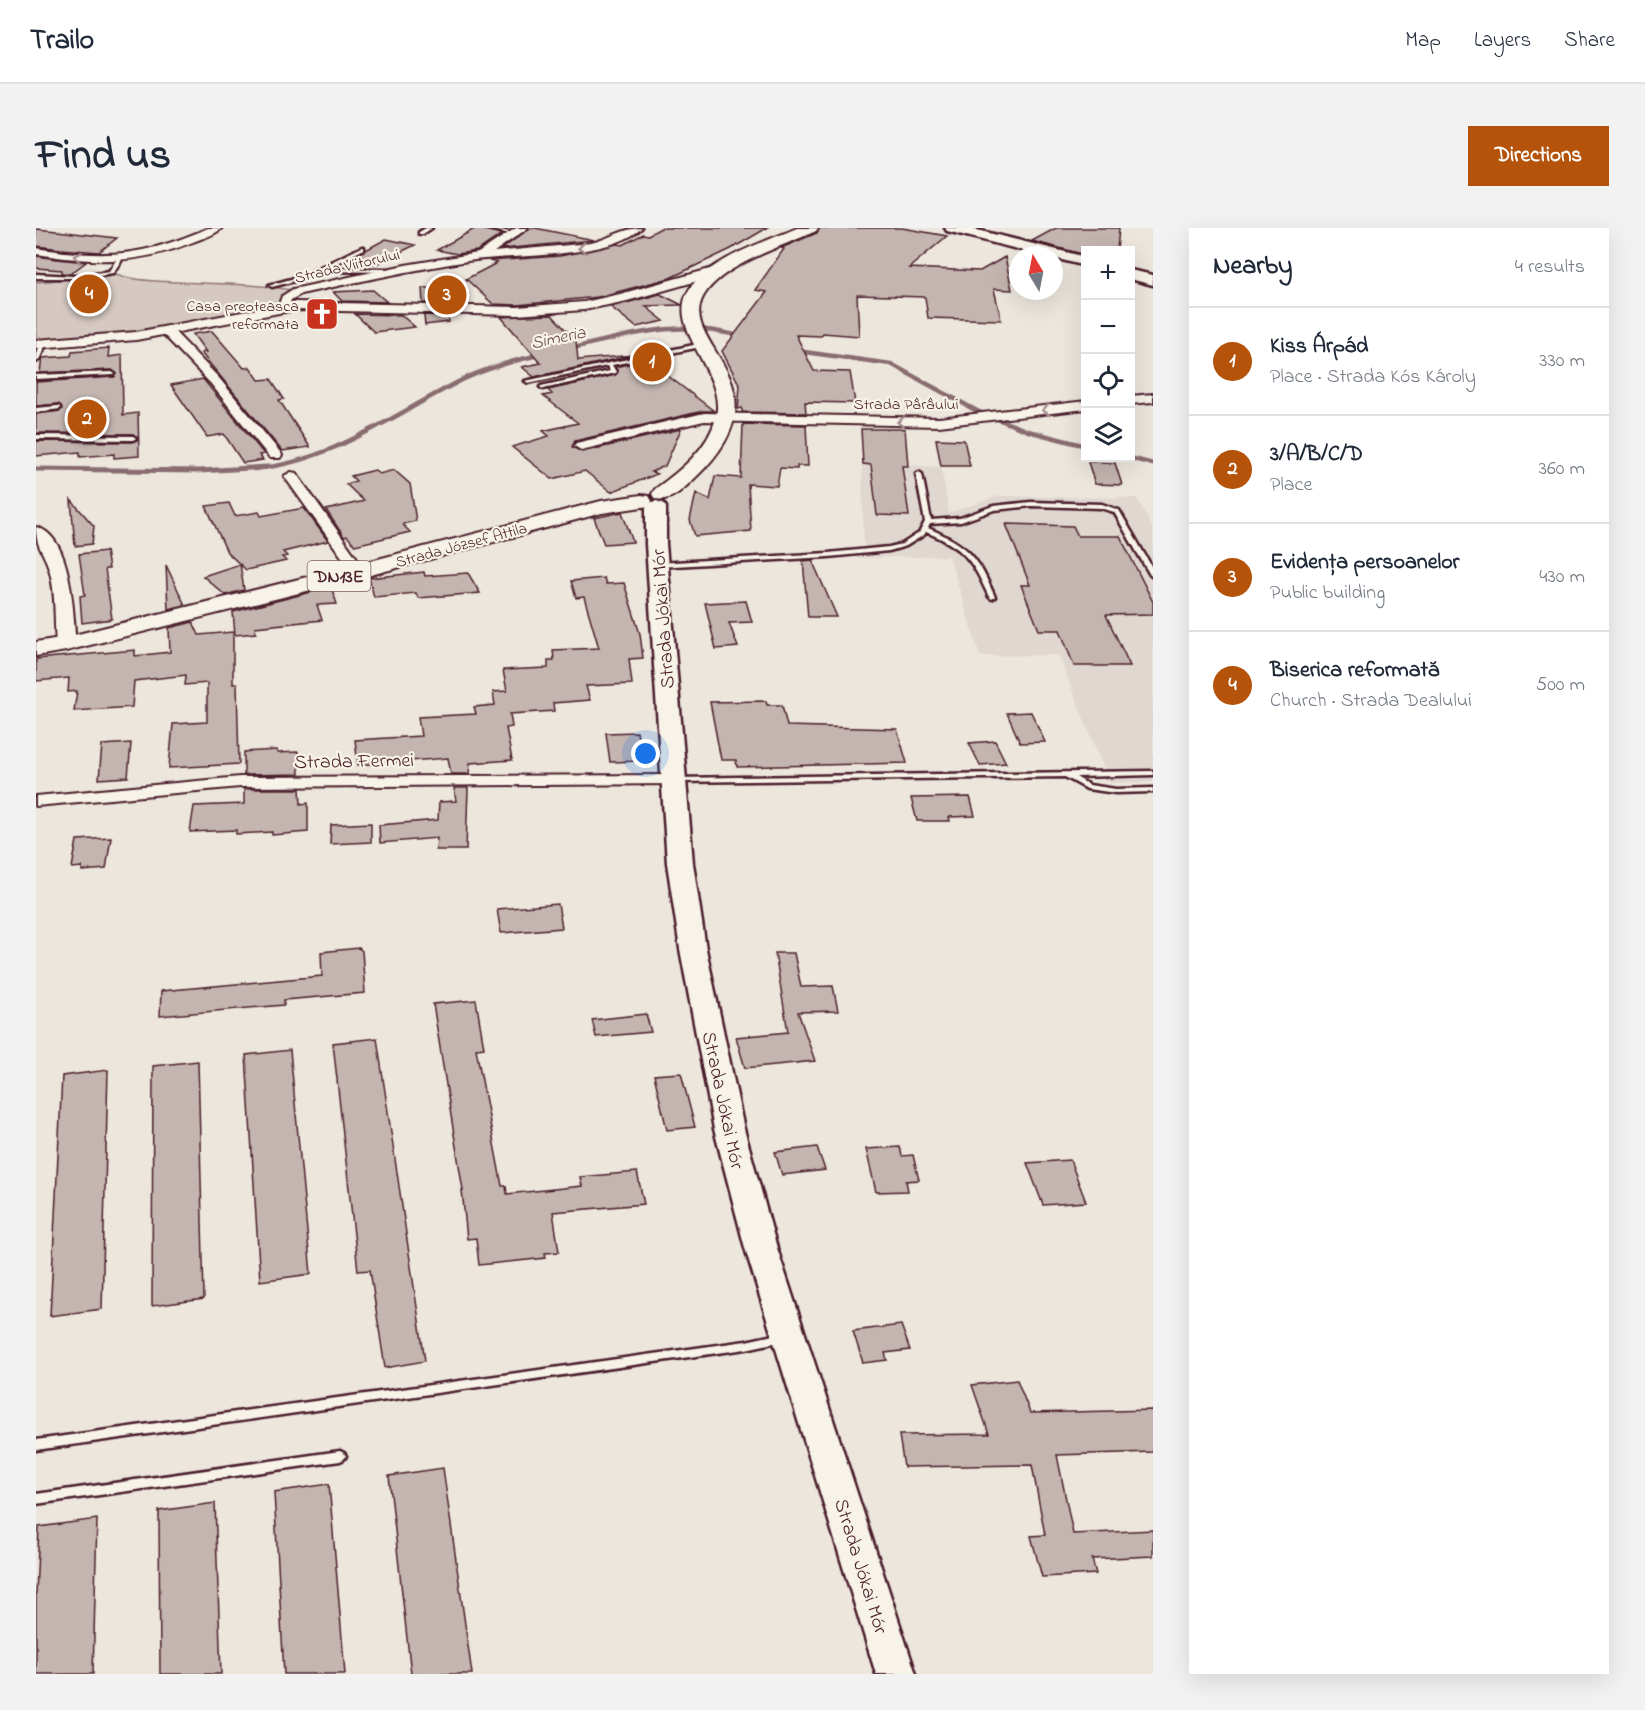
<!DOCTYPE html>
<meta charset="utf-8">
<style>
body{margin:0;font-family:"Indie Flower",sans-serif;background:#f2f2f3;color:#1f2937}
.controls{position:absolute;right:18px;top:18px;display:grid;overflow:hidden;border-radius:0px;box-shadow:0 6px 24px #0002}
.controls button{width:54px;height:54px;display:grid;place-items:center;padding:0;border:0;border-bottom:2px solid #e0e1e3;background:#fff;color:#1f2937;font:30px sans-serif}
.compass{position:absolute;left:973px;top:18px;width:54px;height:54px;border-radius:50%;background:#fff;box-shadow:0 6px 24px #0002;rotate:350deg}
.you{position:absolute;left:610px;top:526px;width:21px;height:21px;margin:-15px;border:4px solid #fff;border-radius:50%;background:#1a73e8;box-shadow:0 0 0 9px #1a73e833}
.badge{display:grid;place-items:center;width:39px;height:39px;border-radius:50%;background:#b45309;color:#fff;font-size:20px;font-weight:700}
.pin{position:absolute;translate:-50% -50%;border:3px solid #fff;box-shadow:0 2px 6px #0006}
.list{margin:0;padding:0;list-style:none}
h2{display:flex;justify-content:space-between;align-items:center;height:78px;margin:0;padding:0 24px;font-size:26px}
h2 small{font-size:20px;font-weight:400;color:#747a83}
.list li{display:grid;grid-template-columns:39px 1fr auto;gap:18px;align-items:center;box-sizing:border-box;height:108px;padding:0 24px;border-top:2px solid #e0e1e3}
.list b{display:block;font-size:22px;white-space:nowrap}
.list p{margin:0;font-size:20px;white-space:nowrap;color:#747a83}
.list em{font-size:20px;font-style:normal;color:#747a83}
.icon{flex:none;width:33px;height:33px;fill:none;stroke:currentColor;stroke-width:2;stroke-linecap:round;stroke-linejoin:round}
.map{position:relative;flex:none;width:1117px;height:1446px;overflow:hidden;border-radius:0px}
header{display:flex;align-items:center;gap:36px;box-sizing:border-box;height:84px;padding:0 30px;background:#fff;border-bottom:2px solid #e0e1e3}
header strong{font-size:28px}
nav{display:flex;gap:33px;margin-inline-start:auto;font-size:21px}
.intro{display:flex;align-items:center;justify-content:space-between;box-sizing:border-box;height:144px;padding:0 36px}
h1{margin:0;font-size:42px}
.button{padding:15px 27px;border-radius:0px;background:#b45309;color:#fff;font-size:21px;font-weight:700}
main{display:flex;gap:36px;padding:0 36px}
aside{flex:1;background:#fff;border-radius:0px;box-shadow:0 6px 24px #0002}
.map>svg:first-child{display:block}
</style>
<header>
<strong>Trailo</strong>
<nav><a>Map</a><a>Layers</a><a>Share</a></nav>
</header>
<div class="intro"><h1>Find us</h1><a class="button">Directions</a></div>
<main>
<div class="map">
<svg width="1117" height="1446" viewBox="0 0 1117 1446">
<rect width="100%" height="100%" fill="#ece6dd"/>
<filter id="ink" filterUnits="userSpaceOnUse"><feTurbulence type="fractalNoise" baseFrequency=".0167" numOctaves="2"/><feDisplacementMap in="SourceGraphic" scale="12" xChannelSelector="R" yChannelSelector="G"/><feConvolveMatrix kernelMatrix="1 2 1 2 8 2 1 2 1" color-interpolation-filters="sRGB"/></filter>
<g filter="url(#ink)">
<path fill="#e0d7d0" d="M826,235L905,239L913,285L962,268L1101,270L1117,302V554L1074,555L1022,427L944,428L913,328L828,330Z"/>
<path fill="#d5c9c2" stroke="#907476" stroke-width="1.5" d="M75,44C95,53 118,53 140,54C180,56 221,55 261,63L248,79L100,108L0,116V54L56,49Z"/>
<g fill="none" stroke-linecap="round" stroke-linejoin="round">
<path stroke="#896c6f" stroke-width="4.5" d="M533,121C597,106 642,90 707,109
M761,123L855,136L941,183L992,203L1050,218
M1094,230L1117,236
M218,241C296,234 360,185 428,151C453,139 480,132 507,126"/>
<path stroke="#896c6f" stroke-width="5" d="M0,241L163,243L231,239"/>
</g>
<path fill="#c4b5b0" stroke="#4a1f2b" stroke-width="1.5" d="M440,0L466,6L441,23L421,26L401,22Z
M494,0H499L558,12L466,21Z
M625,0H731L695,21L634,50L562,69L481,77L457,76L430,51L461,35L453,33L524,28L581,16L587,17L607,6L612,7Z
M784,0H866L911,8L873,40L944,43L969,29L976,62L958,61L965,92L892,90L889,69L821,67L823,108L787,105L785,108L760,107L778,143L814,144L819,175L769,174L770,185L706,184V180L702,181L704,158L686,123L731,64L719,62L748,21L745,20L781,5Z
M1020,0H1083L1081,22H1050V27L996,13Z
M0,1L21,3L81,10L63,24L25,21L0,18Z
M350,11L379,17L340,36L315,30Z
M0,28L21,31L50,34L34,46L26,45V42L0,40Z
M386,60H409L411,75H387Z
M337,62L351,74L306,73L297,64Z
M624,66L646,77L609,78L628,93L600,99L575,79Z
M319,86L365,87L379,99L338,104Z
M388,87L412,88L413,94L389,97Z
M516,87L540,113L542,132L599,127L498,149L486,139L505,135L465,89Z
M176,103L208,140L214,139L223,152L235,151L248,171L243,172L274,219L246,223L165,125L170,124L157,106Z
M73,120L72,129L86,127L87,187L102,185L103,228L78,230V226L44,229V224L0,228V213L97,214L102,211L97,206L0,205V186L24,183L26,181L22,176L0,178V154L78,149L81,146L76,142L4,145L6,130L35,128L36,123Z
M611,132L678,183H667L539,213L536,219L546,224L645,201L629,238L615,244L621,246L575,264L549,243L516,251L476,219L513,208L507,203L542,195L507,168L516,166L512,162L579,147L582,144L579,139Z
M167,151L228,226L223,227L227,232L207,235L188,206L171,209L135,157Z
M707,196L770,197L772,238H761V241L744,240L741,258L712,256L715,303L659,308L654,292L660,265L674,272L679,248L705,250Z
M825,201H869L872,238H866L873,288L841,287L835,237L827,236Z
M900,211L928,212L934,238H905Z
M1052,234L1079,235L1086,257L1059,256Z
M339,242L343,246L358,242L374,256L380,293L366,296L374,304L319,317L311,308L308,309L290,282L328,273L310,256L320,253L315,248Z
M35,272L58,298L56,316L39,318Z
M193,275L199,288L223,284L225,288L268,280L292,313L247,324L251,328L246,329L250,333L210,342L191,324L170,278Z
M586,284L597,314L568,316L558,290Z
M970,296L1037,298L1042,308H1084L1117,374V386L1070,387L1094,438H1038L1024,402H1003L985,357H994Z
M70,323L73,341H69L76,391L46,395L44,368L49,367L43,326Z
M776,332L801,389H772L767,333Z
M204,336L208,362L189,367L167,348Z
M130,337L149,377L132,381Z
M388,344L389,348L432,345L444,365L382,370L380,365L338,369L333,350Z
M568,350L570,356L588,355L604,406L607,430L593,431L596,456L550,458L554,472L517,475L518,483L474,486L476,499L470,500L476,532L434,535L433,546H415L412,530L322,537L319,512L385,508L382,489L440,486L438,479L459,477L457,464L471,463L467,442L512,440V432H518L517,422L563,420L548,369L540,370L535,353Z
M295,359L301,376L281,377L286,392L219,399L220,405L199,407L197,384Z
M710,373L716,394L693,395L702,419L680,421L669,375Z
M157,394L163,407L197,404V456H201L203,536L133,540L137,496L171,494V455L149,457L150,447L98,453L96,479L38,483L41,463L32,464L33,450L0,453V431L99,422V428L134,424L133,400Z
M730,473L731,477H746L751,498L861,501L871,535L701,539L700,532H685L674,474Z
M995,484L1009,514L984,515L971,485Z
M601,504L606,533L574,534L570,505Z
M959,513L970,535L944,537L933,515Z
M95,515L92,549L63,551L66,517Z
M241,522V525L262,524L263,546L208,547V524Z
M418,560H432L430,622H400L401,610L344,615L343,597L402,592L403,574L420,573Z
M208,561H264L265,576L272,575V604L236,607V604L200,606V602L154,604L158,578L208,576Z
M934,569L939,588L913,589L914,593H881L875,570Z
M335,595V614L294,616L295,597Z
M75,610L70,641L46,643V639L36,640L41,612Z
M522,676L526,700L465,705L461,681Z
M323,720L326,723L329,765L248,772V777L124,788L125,763L286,748L285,724Z
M739,725H758L765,759L797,758L802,783L762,784L779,833L709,840L700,809L752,804Z
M440,772L448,820L440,821L466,958H470L471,966L546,958L544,949L601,944L608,976L517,984L523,1024L509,1025L510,1030L443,1037L440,1010L431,1011L426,962H427L397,776Z
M610,786L615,804L560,809L556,792Z
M341,810L389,1133L349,1140L334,1042L322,1043L297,815Z
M254,822L275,1046L224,1053L210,827Z
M162,833L168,1071L116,1078L117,838Z
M72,842L66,1081L14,1088L26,848Z
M645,845L659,899L631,902L618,847Z
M781,919L789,942L746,947L739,924Z
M864,919L866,928L877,927L883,952L870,953L872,963L840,964L830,921Z
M1034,932L1050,974L1007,977L991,935Z
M865,1097L874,1122L849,1125L851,1132L827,1135L817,1103Z
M981,1152L994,1185L1117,1182V1224L1021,1227L1037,1306L1117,1302V1328L1056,1331L1060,1346L1006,1349L995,1308L1009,1307L996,1237L868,1239L863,1207L953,1206L936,1157Z
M407,1240L436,1446H375L353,1248Z
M293,1256L309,1446H248L238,1264Z
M179,1275L185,1446H124L123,1283Z
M61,1291L57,1446H0V1366L3,1299Z"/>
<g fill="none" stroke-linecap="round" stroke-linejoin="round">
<defs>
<path id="service" d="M390,0H396L387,6H383V4Z
M448,0H457L481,6L479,7Z
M326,19H328V21L291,40L352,41L355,43L354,44L285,43L270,50L236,59L233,57L266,48Z
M84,28L87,30L77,45L47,50H0V46L38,48L73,43L82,29Z
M5,115L10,116L3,132L0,134V126Z
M667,115L669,116V118L576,137L580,144L579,145L507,161L504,159L505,158L574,143L571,138L492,155L489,153Z
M76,144L79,146L78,147L0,151V147Z
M22,178L24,179V181L0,184V180Z
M0,207L97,208L100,210L97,212L0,211Z
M883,244L886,246L895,292L924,290L957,278L995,274L1066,276L1083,282L1117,341V349L1114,347L1078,284L1065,280L995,278L958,282L925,294L894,296L892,300C934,318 941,328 959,369L956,371L953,369C936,332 929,320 890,304L888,307L870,318L853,323L792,329L622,339L619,337L622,335L792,325L853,319L866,316L883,305L889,294L880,246Z
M1117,543V547L1040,549L1053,557L1080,561L1117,560V564L1080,565L1051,561L1029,549L639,554L635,552L639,550Z
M747,1105L751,1106L753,1109L751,1112L710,1121L0,1222V1212L710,1113Z
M304,1223L308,1225L310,1228L308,1231L304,1233L0,1276V1266Z"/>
<path id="minor" d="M172,0H186C179,7 167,10 157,14C101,37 58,35 0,26V20C70,31 106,29 172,0Z
M480,0H492L458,24L555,15C573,11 587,0 606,0C573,31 478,26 432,33C376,42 320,54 265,66L255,72L252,81L248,82L242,79L246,68L257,61L369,37L442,25Z
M131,99L135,100L183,150L244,224L246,227L244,230H234L175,156L127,106L125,103Z
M1117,166V174L1094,176V168Z
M1050,173V181L903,198L668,193L545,222L538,218L540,215L668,185L903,190Z
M255,244L260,245L328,340L330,343L328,346H318L248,248Z
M638,547L644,548L647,552L644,556L204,559L0,578V568L204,549Z"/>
<path id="tertiary" d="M681,39L686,40L688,43L686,46L591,73L548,82L481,87L259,82L100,112L0,120V112L100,104L259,74L481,79L548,74L584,66Z
M0,299C37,308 37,387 40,416L37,420H23L20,416C18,392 20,367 14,344C9,324 0,321 0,299Z"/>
<path id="secondary" d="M909,0H933L1050,29V38L1018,30V27H1005L911,3Z
M1094,42L1117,47V57L1094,51Z
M620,273L627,275L630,279V316L657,635L670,721L708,901L741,1020L880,1446H840L709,1020L678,901L644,721L631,635L610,316V279L613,275Z"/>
<path id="primary" d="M761,0H782L780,3C748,18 684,37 667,69C641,118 759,156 658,251C646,262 635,274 619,271L616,266L619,261C644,243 673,220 680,189C691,140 616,92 663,50C690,26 728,14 761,0Z
M605,267L613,268L616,273L613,278L566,285L331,348L30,423L0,428V414L30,409L315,338L565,273Z"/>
</defs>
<use href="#service" stroke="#4a1f2b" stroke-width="5"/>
<use href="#minor" stroke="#4a1f2b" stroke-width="4"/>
<use href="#tertiary" stroke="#4a1f2b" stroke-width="4"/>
<use href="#secondary" stroke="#4a1f2b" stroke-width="5"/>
<use href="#primary" stroke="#4a1f2b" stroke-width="4"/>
<use href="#service" fill="#f7f3e8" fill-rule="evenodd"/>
<use href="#minor" fill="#f7f3e8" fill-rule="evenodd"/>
<use href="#tertiary" fill="#f7f3e8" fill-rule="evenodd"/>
<use href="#secondary" fill="#f7f3e8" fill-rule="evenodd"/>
<use href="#primary" fill="#f7f3e8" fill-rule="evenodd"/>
</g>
<defs><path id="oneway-chevron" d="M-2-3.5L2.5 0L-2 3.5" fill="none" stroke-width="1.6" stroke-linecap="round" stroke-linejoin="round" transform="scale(1.5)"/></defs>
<g stroke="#a0898a">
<use href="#oneway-chevron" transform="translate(546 20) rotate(172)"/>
<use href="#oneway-chevron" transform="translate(42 29) rotate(-173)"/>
<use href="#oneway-chevron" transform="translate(1010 182) rotate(174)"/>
<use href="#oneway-chevron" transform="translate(865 194) rotate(-178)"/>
</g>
</g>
<defs>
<symbol id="church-square" viewBox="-11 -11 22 22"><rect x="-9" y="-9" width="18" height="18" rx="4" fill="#c8321e" stroke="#f7f3e8"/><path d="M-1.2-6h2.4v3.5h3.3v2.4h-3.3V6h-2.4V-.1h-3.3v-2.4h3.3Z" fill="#fff"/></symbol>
</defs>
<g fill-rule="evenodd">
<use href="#church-square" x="267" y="67" width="38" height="38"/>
</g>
<g text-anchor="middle" stroke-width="4.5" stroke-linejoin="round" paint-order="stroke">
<g font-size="16" fill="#4a1f2b" stroke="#f7f3e8">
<text transform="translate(311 37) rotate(-13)" y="6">Strada Viitorului</text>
<text x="870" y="181">Strada Pârâului</text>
<text transform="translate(425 316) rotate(-15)" y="6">Strada József Attila</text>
</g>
<g font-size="16" fill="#4a1f2b" stroke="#f7f3e8" text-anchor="end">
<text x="263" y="83">Casa preoteasca<tspan x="263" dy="18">reformata</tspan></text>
</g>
<g font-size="18" font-style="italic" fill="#6f4c53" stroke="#f7f3e8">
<text transform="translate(522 109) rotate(-12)" y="6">Simeria</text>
</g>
<rect fill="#f7f3e8" stroke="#7e5f64" stroke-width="1.5" x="271.5" y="333" width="63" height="30" rx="4.5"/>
<g font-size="18" font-weight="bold" fill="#4a1f2b">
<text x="303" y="354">DN13E</text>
</g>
<g font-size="20" fill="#4a1f2b" stroke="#f7f3e8">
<text transform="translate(626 391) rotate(-94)" y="7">Strada Jókai Mór</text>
<text transform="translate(318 532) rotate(-1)" y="7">Strada Fermei</text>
<text transform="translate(688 872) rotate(78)" y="7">Strada Jókai Mór</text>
<text transform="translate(826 1338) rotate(73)" y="7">Strada Jókai Mór</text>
</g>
</g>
</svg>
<div class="controls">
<button>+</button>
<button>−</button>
<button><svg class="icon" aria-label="locate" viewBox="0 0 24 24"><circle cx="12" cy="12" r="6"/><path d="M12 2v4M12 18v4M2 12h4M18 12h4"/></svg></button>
<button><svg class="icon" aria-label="layers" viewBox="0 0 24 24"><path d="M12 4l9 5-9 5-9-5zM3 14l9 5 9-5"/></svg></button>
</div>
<svg class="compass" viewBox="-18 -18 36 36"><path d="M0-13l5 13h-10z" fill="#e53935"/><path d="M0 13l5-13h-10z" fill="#747a83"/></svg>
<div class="you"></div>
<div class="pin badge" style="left:616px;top:134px">1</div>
<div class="pin badge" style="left:51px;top:191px">2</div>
<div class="pin badge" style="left:411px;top:67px">3</div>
<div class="pin badge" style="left:53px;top:66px">4</div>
</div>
<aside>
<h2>Nearby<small>4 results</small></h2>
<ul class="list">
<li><span class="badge">1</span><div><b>Kiss Árpád</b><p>Place · Strada Kós Károly</p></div><em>330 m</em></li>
<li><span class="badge">2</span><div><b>3/A/B/C/D</b><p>Place</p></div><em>360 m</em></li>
<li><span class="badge">3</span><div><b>Evidența persoanelor</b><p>Public building</p></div><em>430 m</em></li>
<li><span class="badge">4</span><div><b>Biserica reformată</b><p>Church · Strada Dealului</p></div><em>500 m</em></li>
</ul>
</aside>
</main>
